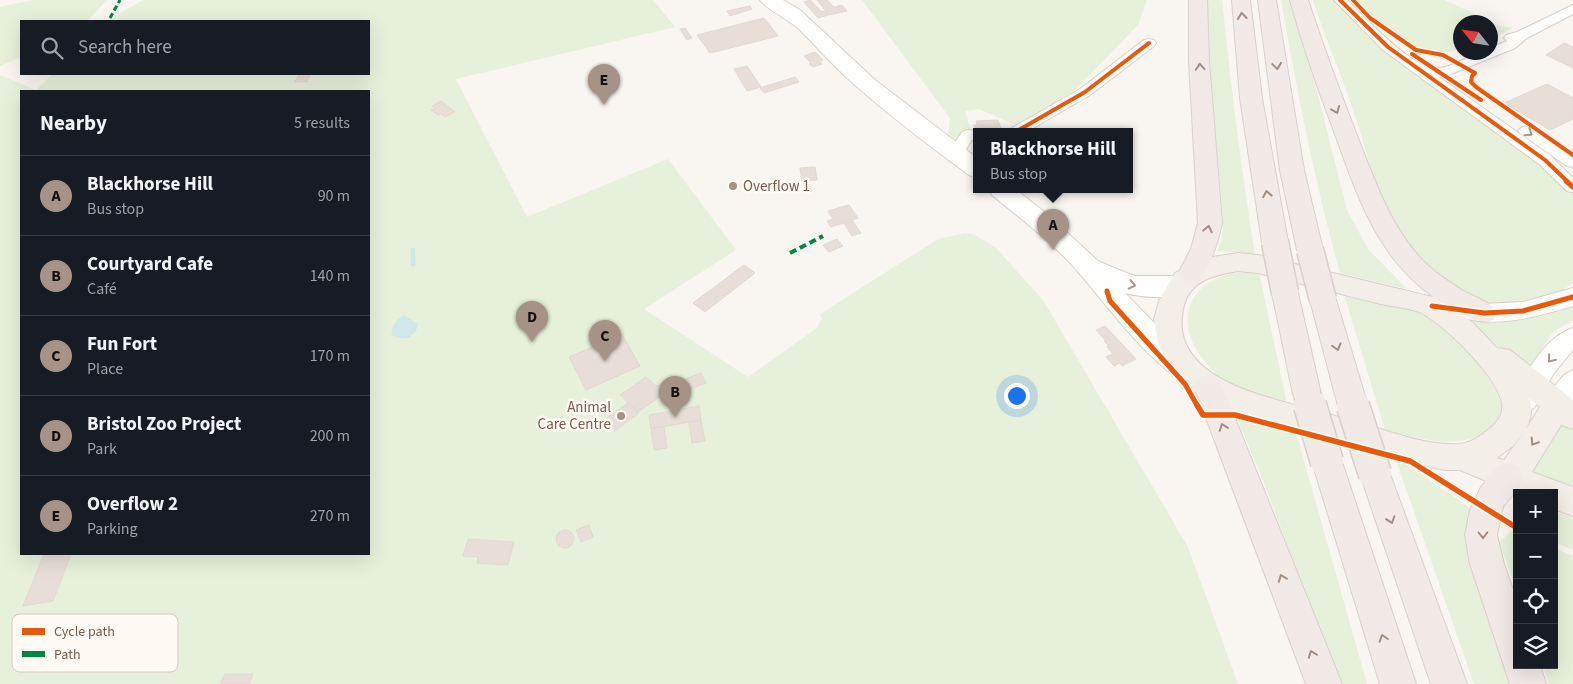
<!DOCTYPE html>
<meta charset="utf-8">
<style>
body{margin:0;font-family:"Source Sans 3",sans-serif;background:#242831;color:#f1f3f6}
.controls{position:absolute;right:15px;bottom:15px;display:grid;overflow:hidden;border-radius:0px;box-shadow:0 5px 20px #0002}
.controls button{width:45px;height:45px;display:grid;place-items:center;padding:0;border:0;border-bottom:1px solid #363941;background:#171b24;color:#f1f3f6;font:25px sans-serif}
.compass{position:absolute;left:1453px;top:15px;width:45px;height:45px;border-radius:50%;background:#171b24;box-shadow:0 5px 20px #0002;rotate:300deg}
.you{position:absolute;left:1016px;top:395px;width:18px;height:18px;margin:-12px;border:4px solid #fff;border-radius:50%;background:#1a73e8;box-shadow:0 0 0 8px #1a73e833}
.badge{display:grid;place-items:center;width:32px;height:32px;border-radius:50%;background:#a69286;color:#111;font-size:16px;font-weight:700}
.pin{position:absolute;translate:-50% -41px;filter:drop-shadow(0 1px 2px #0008)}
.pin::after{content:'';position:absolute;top:26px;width:18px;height:15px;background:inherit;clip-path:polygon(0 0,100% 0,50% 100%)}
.popup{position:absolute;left:973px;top:128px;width:160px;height:65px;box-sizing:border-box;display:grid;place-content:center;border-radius:0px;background:#171b24;filter:drop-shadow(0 1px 4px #0005);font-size:16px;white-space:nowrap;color:#9ea1a6}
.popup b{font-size:19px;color:#f1f3f6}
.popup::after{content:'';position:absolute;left:50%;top:100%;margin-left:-10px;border:10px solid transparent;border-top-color:#171b24}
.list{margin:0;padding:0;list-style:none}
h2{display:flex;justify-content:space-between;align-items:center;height:65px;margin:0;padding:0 20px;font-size:21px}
h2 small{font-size:16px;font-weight:400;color:#9ea1a6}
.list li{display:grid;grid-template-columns:32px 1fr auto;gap:15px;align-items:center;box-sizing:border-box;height:80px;padding:0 20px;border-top:1px solid #363941}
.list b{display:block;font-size:19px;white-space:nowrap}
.list p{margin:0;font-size:16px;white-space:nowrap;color:#9ea1a6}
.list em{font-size:16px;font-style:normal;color:#9ea1a6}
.icon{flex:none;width:28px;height:28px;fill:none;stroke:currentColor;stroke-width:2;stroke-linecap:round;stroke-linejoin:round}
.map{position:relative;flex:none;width:1573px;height:684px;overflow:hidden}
.search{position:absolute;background:#171b24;box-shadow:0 5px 20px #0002;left:20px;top:20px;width:350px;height:55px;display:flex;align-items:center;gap:12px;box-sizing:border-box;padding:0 18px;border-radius:0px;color:#9ea1a6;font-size:19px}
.panel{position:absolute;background:#171b24;box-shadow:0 5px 20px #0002;left:20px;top:90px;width:350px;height:465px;border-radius:0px}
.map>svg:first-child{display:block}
</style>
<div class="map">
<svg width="1573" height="684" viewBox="0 0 1573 684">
<rect width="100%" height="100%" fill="#f9f5f0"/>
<path fill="#e7f0db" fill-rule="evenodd" d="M32,0H107L87,21H21V57L0,66V7Z
M143,0H653L675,27L456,79L527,217L668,159L736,250L644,309L748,377L817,328L822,319L820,314L938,239L965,233L975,235L996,248L1043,300L1188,547L1238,684H0V75L36,90L53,74H369V21H107ZM21,91H369V554H21Z
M862,0H1147L1138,25L1076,89L1020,127L979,109L965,111L972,134L967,148L948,138L950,118Z
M1207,0H1222C1231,85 1241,170 1255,254L1217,251L1222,239L1223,218L1209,61Z
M1281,0H1294L1347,210L1368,249L1407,289L1340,273C1315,183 1297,92 1281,0Z
M1313,0H1334L1367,33L1565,184L1573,194V283C1566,288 1558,294 1550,297C1498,317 1453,297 1418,258C1406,243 1394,229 1386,211C1372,178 1364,141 1352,107C1340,71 1324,36 1313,0Z
M1355,0H1445L1500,26L1513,28L1491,39L1490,22H1460V49C1446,53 1429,56 1415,49C1393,38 1370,18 1355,0Z
M1259,272L1287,404C1271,399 1242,393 1229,384C1217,377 1207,365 1199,354C1180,326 1184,292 1218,278C1231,272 1245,272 1259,272Z
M1344,294L1416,311L1446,328L1469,344L1504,401C1502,406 1501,414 1498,419C1474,455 1419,439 1385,430Z
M1573,306V320L1553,332L1528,370L1464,318C1507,321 1532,318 1573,306Z
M1237,419H1245L1297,436L1367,684H1339L1262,477Z
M1561,424H1573V487L1532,473L1530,470Z
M1396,460L1405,463L1470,508L1471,552L1513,684H1474Z
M1554,511L1573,518V550L1554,542Z
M1513,530L1517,532V591L1499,542Z
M1554,548L1573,556V684H1549L1543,665H1554Z"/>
<path fill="#d0e8ea" d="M404,315L418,324L416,331L409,338H401L391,335C392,325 395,321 404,315Z"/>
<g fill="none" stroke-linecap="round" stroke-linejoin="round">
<path stroke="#d0e8ea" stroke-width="5" d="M413,250V264"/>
</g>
<path fill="#e6ded7" stroke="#e2d8d2" d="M810,0L822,12L824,11L828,15L818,18L804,2Z
M817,0H827L834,7L842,5L847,11L829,15Z
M750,6L752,9L730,16L727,11Z
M764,18L778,36L710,53L697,35Z
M685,28L692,38L687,40L680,29Z
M1564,43L1573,47V68L1546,55Z
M815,52L823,60L819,61L822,64L813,67L809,64L811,63L804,56Z
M747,66L761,87L747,91L734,69Z
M299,74H310L307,82H295Z
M795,77L799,82L764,93L760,88Z
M1547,84L1573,98V119L1550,130L1504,103Z
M441,101L455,112L445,117L441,114L438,115L431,110L435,109L432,106Z
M998,120L1002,131L976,132L974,125H977L976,121Z
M815,167L817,180L802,181L800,168Z
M849,205L858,218L852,220L861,233L852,236L844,223L831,227L827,221L833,219L828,211Z
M837,239L843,246L829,252L823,245Z
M744,265L755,273L705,312L693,303Z
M1105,326L1136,359L1122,366L1120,363L1114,366L1106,357L1113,354L1107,347L1109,346L1104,341H1106L1096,330Z
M622,334L640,366L586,390L569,357Z
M701,373L706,383L680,393L675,383Z
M646,377L656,386L674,380L676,384L660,391L664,394L638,412L620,395Z
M628,403L639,413L615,431L604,420Z
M699,406L701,420L651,429L649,415Z
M701,420L705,441L692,443L689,422Z
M664,426L667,448L654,450L651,428Z
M589,525L593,537L581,542L576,530Z
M556 539a9 9 0 1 1 18 0a9 9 0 1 1-18 0Z
M468,539L514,542L508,565L477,563L478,557L463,556Z
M44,554H71L53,601L23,606Z
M176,623V632L162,638L161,629Z
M225,674H253L249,684H220Z"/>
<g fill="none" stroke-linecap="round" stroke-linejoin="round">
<defs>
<path id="minor" d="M1334,0H1347C1366,18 1413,71 1439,68C1456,67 1470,52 1490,52V48L1507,41L1504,38L1506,35L1517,32L1573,5V14L1527,38L1515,48L1446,76L1439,77L1551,156L1573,178V192L1567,191L1539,164L1383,50Z
M1149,39L1154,40L1156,43L1154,46L1090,95L1028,131H1010L1012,128L1080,89L1144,40Z
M1526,126L1531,128L1573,155V167L1567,166L1521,134L1518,131L1521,128Z
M967,130L981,131H977V140H972L960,158H950L947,154L962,132Z"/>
<path id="tertiary" d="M1573,288V306C1535,317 1496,329 1456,316L1452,310L1456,304L1464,301L1484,304L1523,302Z
M1573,328V350L1554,373L1534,408L1525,411L1516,408L1512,401C1526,374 1543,338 1573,328Z
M1573,370V402L1567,412L1558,415L1549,412L1545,405C1552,392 1559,375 1573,370Z"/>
<path id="secondary" d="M760,0H783L800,10L875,80L977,158V178L969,175C927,144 886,113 847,78C830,62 815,45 799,29C789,20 765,8 760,0Z
M988,189H1015L1047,214L1098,261L1114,268L1135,276H1179L1188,279L1192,286L1188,293C1168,299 1145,298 1125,293L1160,329L1197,362L1201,370L1197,378C1189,381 1183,382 1176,377C1138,349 1110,309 1080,274C1057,246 1020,218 992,195Z"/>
<path id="primary" d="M1238,253L1258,255L1441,299L1473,323L1497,348L1510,350L1573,400V429L1561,425L1532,472L1573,487V516L1554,509V493L1517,494L1460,470H1445L1411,463L1239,414L1198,394L1177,378L1158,343L1154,319L1159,301L1175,273L1200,259ZM1238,271L1258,273C1299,283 1340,294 1381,304C1394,307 1414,308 1425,315C1449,330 1497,376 1502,403C1504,414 1497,423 1489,429C1481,436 1470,443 1459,444C1426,446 1389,431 1358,422C1336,416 1313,410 1291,404C1244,391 1167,370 1184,305C1191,280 1215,275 1238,271ZM1529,398L1540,407L1526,429C1531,420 1533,408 1529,398ZM1524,432L1504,460L1497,458L1513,446Z"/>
<path id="motorway" d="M1189,0H1207L1209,61L1222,223C1218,244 1211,262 1200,281L1191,284L1182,281L1178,274L1191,249L1198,223L1189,61Z
M1232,0H1250L1262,98L1288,242L1284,248L1275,251L1266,248L1262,242L1240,98Z
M1258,0H1276L1304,170L1323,250L1319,256L1310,259L1301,256L1297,250L1280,170Z
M1290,0H1308C1324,48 1341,95 1360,143C1375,181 1389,221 1416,253C1428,268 1445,279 1460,289C1473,297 1490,300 1497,313L1493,320C1479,325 1468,317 1455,310C1380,271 1359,200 1332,126C1316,84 1302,43 1290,0Z
M1285,283L1294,286L1298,293L1321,394L1317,402L1307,406L1297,402L1293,394L1272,293L1276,286Z
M1323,290L1332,293L1336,300L1368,406L1363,415L1353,418L1343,415L1338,406L1310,300L1314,293Z
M1208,374L1218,378L1222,386L1342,684H1306L1194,386L1198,378Z
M1327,449L1338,453L1342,462L1416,684H1380L1312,462L1316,453Z
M1375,460L1386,464L1390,474L1467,684H1431L1360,474L1364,464Z
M1508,463L1519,467L1523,477L1519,487L1503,507L1497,535L1504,564L1517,601V665H1540L1546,684H1510L1470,564L1465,535L1470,510L1481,487L1497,467Z"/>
</defs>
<use href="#minor" stroke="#d7d1cb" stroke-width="2"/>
<use href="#tertiary" stroke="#d7d1cb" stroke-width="2"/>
<use href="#secondary" stroke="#d9d2cb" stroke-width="2"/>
<use href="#primary" stroke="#dad1cc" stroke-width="2"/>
<use href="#motorway" stroke="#dad1cc" stroke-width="2"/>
<use href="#minor" fill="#fefefd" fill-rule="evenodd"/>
<use href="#tertiary" fill="#fefefd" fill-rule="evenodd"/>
<use href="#secondary" fill="#fefefd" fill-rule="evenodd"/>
<use href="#primary" fill="#f3eee8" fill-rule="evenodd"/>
<use href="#motorway" fill="#f2eae7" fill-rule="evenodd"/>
<defs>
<path id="motorway-bridge-far1" d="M1275,242L1285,293
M1310,250L1323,300
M1307,394L1311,407"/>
<path id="motorway-bridge" d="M1310,405L1327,462
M1353,406L1375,474"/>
</defs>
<use href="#motorway-bridge-far1" stroke="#dad1cc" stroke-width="29" stroke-linecap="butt"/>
<use href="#motorway-bridge" stroke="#dad1cc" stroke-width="35" stroke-linecap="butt"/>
<use href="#motorway-bridge-far1" stroke="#f2eae7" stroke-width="26"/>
<use href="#motorway-bridge" stroke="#f2eae7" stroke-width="32"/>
<path stroke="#00873e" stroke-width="3" stroke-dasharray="5.5 3" stroke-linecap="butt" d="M110,18L120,0"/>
<path stroke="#00873e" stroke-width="4" stroke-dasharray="7 4" stroke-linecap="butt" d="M790,253L823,236"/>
<defs>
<path id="cycleway-far2" d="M1340,0L1388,47L1545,160L1568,182
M1353,0L1370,18L1416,50L1443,55L1475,73L1472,76L1471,82L1476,87L1573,155
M1412,54L1481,100
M1017,131L1085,92L1149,43"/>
<path id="cycleway-far1" d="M1566,181L1573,187
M1107,291L1110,301L1185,384L1198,407
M1432,306L1484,313L1523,311L1573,297"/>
<path id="cycleway" d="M1197,405L1203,415H1235L1410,461L1517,528"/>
</defs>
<use href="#cycleway-far2" stroke="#fffaf3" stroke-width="6"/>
<use href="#cycleway-far1" stroke="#fffaf3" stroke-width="8"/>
<use href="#cycleway" stroke="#fffaf3" stroke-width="9"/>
<use href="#cycleway-far2" stroke="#e8590c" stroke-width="4"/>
<use href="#cycleway-far1" stroke="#e8590c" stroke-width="5"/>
<use href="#cycleway" stroke="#e8590c" stroke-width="5.5"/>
</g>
<defs><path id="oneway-chevron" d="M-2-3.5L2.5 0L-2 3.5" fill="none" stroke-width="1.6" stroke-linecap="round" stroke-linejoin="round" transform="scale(1.25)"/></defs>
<g stroke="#a48e83">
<use href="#oneway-chevron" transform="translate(1242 16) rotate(-96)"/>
<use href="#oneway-chevron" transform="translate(1277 66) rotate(82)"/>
<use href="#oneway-chevron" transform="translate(1200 67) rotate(-94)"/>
<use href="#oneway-chevron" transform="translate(1336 110) rotate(68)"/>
<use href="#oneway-chevron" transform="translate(1267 194) rotate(-100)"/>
<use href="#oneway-chevron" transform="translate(1208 229) rotate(-79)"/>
<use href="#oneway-chevron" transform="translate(1337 347) rotate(74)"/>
<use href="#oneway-chevron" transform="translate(1223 427) rotate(-110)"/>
<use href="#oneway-chevron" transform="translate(1391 520) rotate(71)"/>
<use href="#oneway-chevron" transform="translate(1483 535) rotate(89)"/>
<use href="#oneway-chevron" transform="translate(1282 578) rotate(-111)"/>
<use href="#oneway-chevron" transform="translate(1383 638) rotate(-108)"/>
<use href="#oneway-chevron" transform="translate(1312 654) rotate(-111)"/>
</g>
<g stroke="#a8958b">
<use href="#oneway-chevron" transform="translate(1529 133) rotate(34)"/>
<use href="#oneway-chevron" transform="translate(1132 285) rotate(13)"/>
<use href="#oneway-chevron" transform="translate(1551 359) rotate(129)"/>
</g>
<use stroke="#a48f83" href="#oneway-chevron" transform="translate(1534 442) rotate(123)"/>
<g fill="#a69286" stroke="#fffaf3" stroke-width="2">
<circle cx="733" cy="186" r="5"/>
<circle cx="621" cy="416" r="5"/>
</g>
<g text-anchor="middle" stroke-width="5" stroke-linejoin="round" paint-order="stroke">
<g font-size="15" fill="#7a5c4d" stroke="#fffaf3" text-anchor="start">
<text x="743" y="191">Overflow 1</text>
<text x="611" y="412" text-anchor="end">Animal<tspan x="611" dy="17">Care Centre</tspan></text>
</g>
</g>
<rect x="12" y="614" width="166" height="58" rx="8" fill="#fffaf3" stroke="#d7cbc1" stroke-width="1"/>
<rect x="22" y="628" width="23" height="7" fill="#e8590c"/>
<rect x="22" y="651" width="23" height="6" fill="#00873e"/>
<g font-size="14" fill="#7a5c4d">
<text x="54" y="636">Cycle path</text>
<text x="54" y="659">Path</text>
</g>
</svg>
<div class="controls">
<button>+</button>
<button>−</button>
<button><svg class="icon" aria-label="locate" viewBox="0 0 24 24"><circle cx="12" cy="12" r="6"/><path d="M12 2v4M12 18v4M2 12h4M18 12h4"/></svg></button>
<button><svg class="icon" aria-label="layers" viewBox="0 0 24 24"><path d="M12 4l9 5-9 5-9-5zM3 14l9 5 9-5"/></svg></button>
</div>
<svg class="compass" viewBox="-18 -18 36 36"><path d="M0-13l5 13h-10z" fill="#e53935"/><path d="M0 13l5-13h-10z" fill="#9ea1a6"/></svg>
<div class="you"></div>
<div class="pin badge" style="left:1053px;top:250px">A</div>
<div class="popup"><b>Blackhorse Hill</b>Bus stop</div>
<div class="pin badge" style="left:675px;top:417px">B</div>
<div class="pin badge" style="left:605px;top:361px">C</div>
<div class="pin badge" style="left:532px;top:342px">D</div>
<div class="pin badge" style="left:604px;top:105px">E</div>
<div class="search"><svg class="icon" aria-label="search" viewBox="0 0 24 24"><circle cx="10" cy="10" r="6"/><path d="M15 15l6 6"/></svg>Search here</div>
<section class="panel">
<h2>Nearby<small>5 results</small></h2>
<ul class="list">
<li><span class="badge">A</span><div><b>Blackhorse Hill</b><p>Bus stop</p></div><em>90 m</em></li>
<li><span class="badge">B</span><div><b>Courtyard Cafe</b><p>Café</p></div><em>140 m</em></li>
<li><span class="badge">C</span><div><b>Fun Fort</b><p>Place</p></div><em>170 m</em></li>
<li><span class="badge">D</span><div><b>Bristol Zoo Project</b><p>Park</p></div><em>200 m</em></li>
<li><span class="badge">E</span><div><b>Overflow 2</b><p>Parking</p></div><em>270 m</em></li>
</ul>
</section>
</div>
